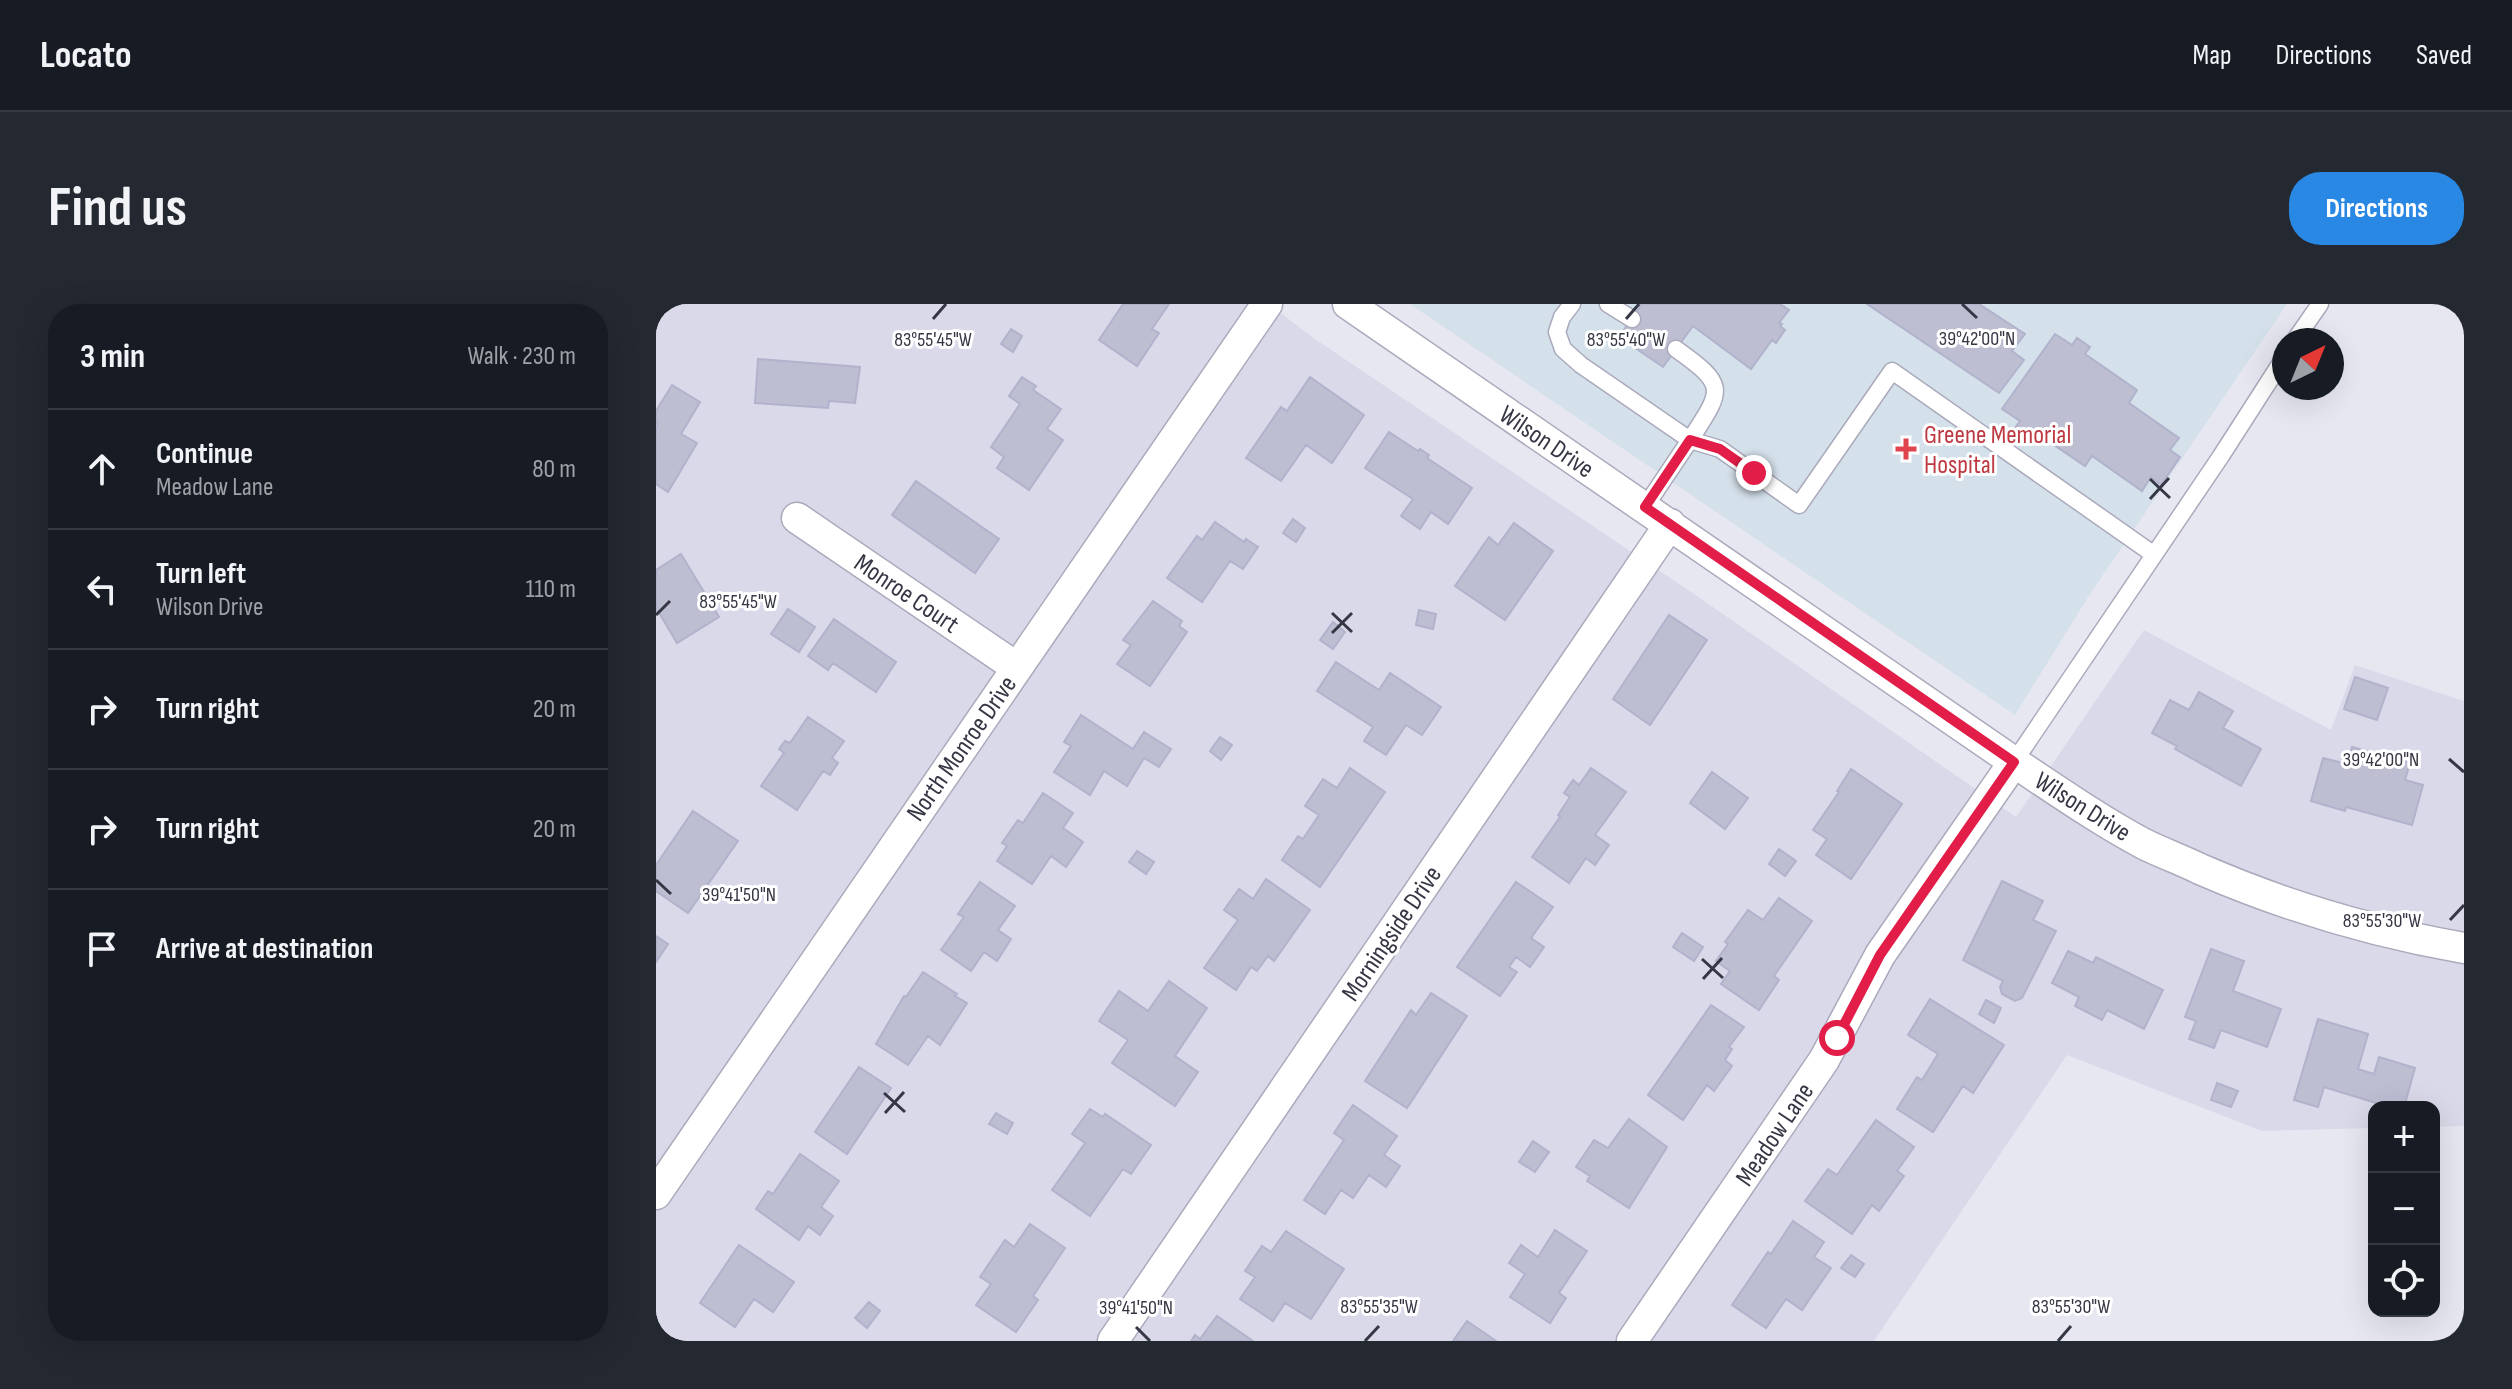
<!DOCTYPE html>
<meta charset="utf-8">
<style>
body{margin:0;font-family:"Sofia Sans Condensed",sans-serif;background:#242831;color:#f1f3f6}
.controls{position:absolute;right:24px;bottom:24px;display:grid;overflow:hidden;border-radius:16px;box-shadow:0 8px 32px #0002}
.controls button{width:72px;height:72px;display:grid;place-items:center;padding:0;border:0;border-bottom:2px solid #363941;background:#171b24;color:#f1f3f6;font:40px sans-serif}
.compass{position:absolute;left:1616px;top:24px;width:72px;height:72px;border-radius:50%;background:#171b24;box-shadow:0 8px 32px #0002;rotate:43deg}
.stop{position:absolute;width:24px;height:24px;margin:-18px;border:6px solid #e11d48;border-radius:50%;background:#fff}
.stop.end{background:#e11d48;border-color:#fff;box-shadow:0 2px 8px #0008}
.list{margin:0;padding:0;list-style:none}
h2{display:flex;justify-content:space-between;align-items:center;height:104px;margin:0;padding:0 32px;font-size:34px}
h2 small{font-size:26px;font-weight:400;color:#9ea1a6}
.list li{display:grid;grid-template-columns:52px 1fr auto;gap:24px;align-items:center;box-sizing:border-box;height:120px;padding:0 32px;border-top:2px solid #363941}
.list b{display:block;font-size:30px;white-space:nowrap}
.list p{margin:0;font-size:26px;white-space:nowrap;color:#9ea1a6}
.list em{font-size:26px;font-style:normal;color:#9ea1a6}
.icon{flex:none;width:44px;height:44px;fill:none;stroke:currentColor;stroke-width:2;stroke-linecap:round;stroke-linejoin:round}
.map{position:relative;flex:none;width:1808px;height:1037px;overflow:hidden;border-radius:32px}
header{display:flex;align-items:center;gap:48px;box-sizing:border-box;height:112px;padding:0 40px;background:#171b24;border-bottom:2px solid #363941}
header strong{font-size:38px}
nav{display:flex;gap:44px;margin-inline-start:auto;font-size:28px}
.intro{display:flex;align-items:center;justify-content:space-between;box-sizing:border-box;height:192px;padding:0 48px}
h1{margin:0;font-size:56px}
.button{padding:20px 36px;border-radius:32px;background:#2a88e5;color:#fff;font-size:28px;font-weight:700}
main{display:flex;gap:48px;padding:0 48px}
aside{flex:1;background:#171b24;border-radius:32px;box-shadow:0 8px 32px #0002}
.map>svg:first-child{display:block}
</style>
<header>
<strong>Locato</strong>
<nav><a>Map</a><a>Directions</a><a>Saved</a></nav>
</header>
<div class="intro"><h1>Find us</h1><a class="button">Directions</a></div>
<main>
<aside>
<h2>3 min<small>Walk · 230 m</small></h2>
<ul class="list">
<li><svg class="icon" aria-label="ahead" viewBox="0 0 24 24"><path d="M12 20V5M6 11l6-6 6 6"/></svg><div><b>Continue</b><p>Meadow Lane</p></div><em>80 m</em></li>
<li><svg class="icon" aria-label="left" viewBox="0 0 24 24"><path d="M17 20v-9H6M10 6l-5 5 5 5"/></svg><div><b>Turn left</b><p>Wilson Drive</p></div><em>110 m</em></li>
<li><svg class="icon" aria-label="right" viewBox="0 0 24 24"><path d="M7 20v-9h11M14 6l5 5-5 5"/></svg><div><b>Turn right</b></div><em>20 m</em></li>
<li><svg class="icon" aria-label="right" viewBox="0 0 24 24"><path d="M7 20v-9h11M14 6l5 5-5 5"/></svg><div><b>Turn right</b></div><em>20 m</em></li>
<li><svg class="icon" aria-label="arrive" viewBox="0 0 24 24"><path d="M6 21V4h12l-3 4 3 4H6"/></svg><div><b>Arrive at destination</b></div></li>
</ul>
</aside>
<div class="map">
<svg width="1808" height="1037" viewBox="0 0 1808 1037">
<rect width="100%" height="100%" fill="#e7e7f2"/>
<path fill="#dad9e9" d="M0,0H613L656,33L1038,290L1360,513L1488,326L1675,426L1699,361L1808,397V822L1778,823V803H1718V824L1606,827L1411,751L1218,1037H0Z"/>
<path fill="#d4e0ea" d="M754,0H1631L1434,290L1359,411Z"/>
<path fill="#bdbed2" stroke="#b1b2cc" stroke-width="2" d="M467,0H513L496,25L503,29L481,62L443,36Z
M983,0H1124L1133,6L1123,19L1126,20L1124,22L1129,26L1120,39L1116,36L1095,65L1037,22L1007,63L963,33L985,1Z
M1211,0H1323L1369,30L1356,47L1368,56L1343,89Z
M355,25L366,32L357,48L345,40Z
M1399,30L1416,41L1421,34L1434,43L1429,50L1481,86L1473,99L1523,134L1514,146L1524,153L1505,181L1495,173L1486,187L1436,152L1429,162L1376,126L1372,133L1359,124L1364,117L1346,105Z
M102,55L204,63L199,99L173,97L172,104L99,99Z
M366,73L380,82L377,86L405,105L391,125L407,136L373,186L341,164L348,153L335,143L364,100L353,92Z
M654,73L708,111L676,159L650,141L625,177L590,154L625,103L631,107Z
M16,81L44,98L25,130L41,139L12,188L0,180V123L2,120L0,118V107Z
M733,128L762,147L764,145L773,151L771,154L816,184L792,220L775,208L764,225L745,212L757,195L709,164Z
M260,177L343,235L319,269L236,211Z
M637,215L649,224L640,238L627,229Z
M559,218L588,238L590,235L602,243L587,265L574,257L546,298L511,274L541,232L546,236Z
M858,219L897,247L849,316L799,282L833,233L842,241Z
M25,250L63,313L21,339L2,307L0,308V266Z
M497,297L526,317L523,322L531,328L494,382L461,360L475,341L467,336Z
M132,305L159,323L143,348L115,330Z
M763,306L780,310L777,325L760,321Z
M1013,311L1051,336L994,421L957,395Z
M178,315L240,358L220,388L177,359L172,366L152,352Z
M677,318L689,328L677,345L664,336Z
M680,358L723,386L734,369L785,403L766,431L750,421L730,451L708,437L717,423L661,387Z
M1699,373L1732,384L1721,416L1688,405Z
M1543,388L1577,407L1567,424L1605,445L1585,482L1519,445L1521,442L1496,429L1514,396L1533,406Z
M425,411L477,445L488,428L515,445L503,463L488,454L471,482L448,467L434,491L398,468L415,442L408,438Z
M152,413L188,437L176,454L182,459L174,471L167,467L141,506L105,482L128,449L123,445L129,437L134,439Z
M564,433L576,441L565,456L554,447Z
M1696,443L1754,459L1749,476L1767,481L1756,521L1690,503L1689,507L1655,497L1667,454L1691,460Z
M694,464L729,488L664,583L626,556L642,532L647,535L663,511L649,502L667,475L681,484Z
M935,464L970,488L939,531L953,541L939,561L930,554L913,579L876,553L904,513L902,511L914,493L908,489L917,476L923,481Z
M1195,465L1246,500L1195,575L1160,551L1171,535L1157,526L1183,488L1181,487Z
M1056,468L1092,494L1069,525L1034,499Z
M387,489L417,509L407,524L427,538L410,563L395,552L376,580L341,557L351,542L346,539L362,516L367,519Z
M37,507L82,537L32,609L0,587V561Z
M1123,545L1140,557L1129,572L1113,560Z
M481,547L498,558L490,570L473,558Z
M610,575L654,606L618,657L612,652L601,667L595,663L580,686L548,664L582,616L568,606L583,585L597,595Z
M1346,577L1387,597L1377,616L1400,627L1366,694L1359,697L1346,690L1344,683L1347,677L1307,656Z
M324,578L359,602L342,626L355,635L341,657L328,648L315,667L285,646L308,613L302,610Z
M860,578L897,603L875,634L888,643L874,663L860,653L853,663L861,668L844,692L801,663Z
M1123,594L1156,617L1118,672L1123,676L1103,706L1065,680L1074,667L1060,657L1072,640L1069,638L1092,606L1107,616Z
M1026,629L1047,643L1038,657L1017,643Z
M0,632L12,640L0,658Z
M1555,645L1588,657L1577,687L1625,705L1611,743L1565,726L1558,744L1533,735L1540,717L1529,713Z
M1412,647L1437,659L1440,653L1507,686L1488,725L1451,706L1446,716L1419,702L1423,693L1396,679Z
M267,668L301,690L299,692L311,699L284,741L272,732L252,761L220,740L248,692L250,693Z
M513,677L551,704L519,752L542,768L519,802L456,759L472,736L443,717L463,687L492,707Z
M775,689L811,712L751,804L709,777L755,706L760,711Z
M1274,695L1348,741L1317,789L1307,782L1277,828L1241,805L1261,773L1266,776L1282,750L1252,731Z
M1330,696L1345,704L1338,719L1323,710Z
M1055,701L1088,723L1073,743L1076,745L1069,756L1076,762L1058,787L1051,781L1027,816L992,791Z
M1662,715L1712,730L1702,765L1718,770L1723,753L1759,764L1748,803H1733L1668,783L1662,803L1638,796Z
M203,763L235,784L191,850L159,828Z
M1561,779L1582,787L1575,803L1555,796Z
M697,801L741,832L728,851L744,862L730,883L713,871L697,894L685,886L669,910L648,896L688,836L678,829Z
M434,805L447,813L449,810L495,841L475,870L467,865L434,912L396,886L429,839L416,830Z
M340,809L357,819L351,830L333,820Z
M973,815L1011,843L973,904L931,877L934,872L920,863L938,836L952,844Z
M1220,816L1258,843L1241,867L1248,872L1223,907L1216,901L1196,930L1149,897L1172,865L1181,871Z
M877,837L893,848L879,868L863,858Z
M144,850L183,877L165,903L177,912L164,931L152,922L143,936L100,905L112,887L117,890Z
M1137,917L1168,938L1158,953L1175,964L1146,1006L1130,995L1110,1024L1076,1001L1112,948L1115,950Z
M374,920L409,944L377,992L382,996L360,1028L320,1001L335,980L324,973L349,936L358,943Z
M899,926L931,947L903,989L910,994L894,1019L854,993L869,970L853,959L865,941L882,953Z
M630,927L688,965L655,1015L629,999L617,1017L584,995L599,973L589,967L606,942L615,948Z
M83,941L138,978L117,1008L98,995L79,1023L44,999Z
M1195,951L1208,960L1199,973L1185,964Z
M213,998L224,1007L211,1024L199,1014Z
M561,1012L597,1037H535L539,1031L544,1035Z
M811,1017L840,1037H797Z"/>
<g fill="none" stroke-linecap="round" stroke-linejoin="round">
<defs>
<path id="service" d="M916,0L906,13L901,28L907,45L925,61L1034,136C1067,85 1072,82 1020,45
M952,0L976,15
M1639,36L1664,0
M989,203L1034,136L1064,145L1143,201L1236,67L1497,250
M1358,458L1565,152L1628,54"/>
<path id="minor" d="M692,0L1358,458C1400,486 1443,516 1488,540C1506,549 1526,556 1544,565C1629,602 1716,628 1808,644
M141,214L360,363
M0,890L611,0
M457,1037L1014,220
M976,1037L1168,756L1224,651L1358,458"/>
</defs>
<use href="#service" stroke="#aaaabc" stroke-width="19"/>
<use href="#minor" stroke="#aaaabc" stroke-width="33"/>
<use href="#service" stroke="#fff" stroke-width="16"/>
<use href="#minor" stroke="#fff" stroke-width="30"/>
</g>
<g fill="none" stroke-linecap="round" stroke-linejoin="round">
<path stroke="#e11d48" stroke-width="10" d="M1098,169L1064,145L1034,136L989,203L1358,458L1224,651L1181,734"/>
</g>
<path fill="none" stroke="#363744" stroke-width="3" d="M1306,0L1321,14M277,15L290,0M970,15L983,0M1494,175L1514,194M1494,195L1513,174M676,309L696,328M0,311L14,297M676,329L696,309M1793,455L1808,468M0,576L15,590M1794,616L1808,601M1046,655L1067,674M1047,675L1066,654M228,789L249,808M229,809L248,788M480,1023L494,1037M709,1037L723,1022M1402,1037L1415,1022"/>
<path fill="#e0444e" stroke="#fff" stroke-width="3" d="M1246 133h8v8h8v8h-8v8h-8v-8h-8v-8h8z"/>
<g text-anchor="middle" stroke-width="6" stroke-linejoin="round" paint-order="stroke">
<g font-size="26" fill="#be3a42" stroke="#fff" text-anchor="start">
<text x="1268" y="139">Greene Memorial<tspan x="1268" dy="30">Hospital</tspan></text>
</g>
<g font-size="26" fill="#363744" stroke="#fff">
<text transform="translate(891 137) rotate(34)" y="9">Wilson Drive</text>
<text transform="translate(251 289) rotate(34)" y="9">Monroe Court</text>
<text transform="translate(305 444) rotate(-55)" y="9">North Monroe Drive</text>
<text transform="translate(1427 502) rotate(32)" y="9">Wilson Drive</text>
<text transform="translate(735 629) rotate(-56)" y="9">Morningside Drive</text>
<text transform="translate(1118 830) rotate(-56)" y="9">Meadow Lane</text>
</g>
</g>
<g font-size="20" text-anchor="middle" fill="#363744" stroke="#fff" stroke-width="6" stroke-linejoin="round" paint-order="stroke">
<text x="1321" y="41">39°42'00"N</text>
<text x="277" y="42">83°55'45"W</text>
<text x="970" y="42">83°55'40"W</text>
<text x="82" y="304">83°55'45"W</text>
<text x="1725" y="462">39°42'00"N</text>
<text x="83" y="597">39°41'50"N</text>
<text x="1726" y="623">83°55'30"W</text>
<text x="723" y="1009">83°55'35"W</text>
<text x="1415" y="1009">83°55'30"W</text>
<text x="480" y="1010">39°41'50"N</text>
</g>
</svg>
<div class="controls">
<button>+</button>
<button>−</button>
<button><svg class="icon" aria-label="locate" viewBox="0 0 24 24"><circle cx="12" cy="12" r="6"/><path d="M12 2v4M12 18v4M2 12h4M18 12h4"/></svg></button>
</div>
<svg class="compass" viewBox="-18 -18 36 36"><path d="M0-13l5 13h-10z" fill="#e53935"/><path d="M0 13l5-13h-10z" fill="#9ea1a6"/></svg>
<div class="stop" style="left:1181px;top:734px"></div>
<div class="stop end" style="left:1098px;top:169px"></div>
</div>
</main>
